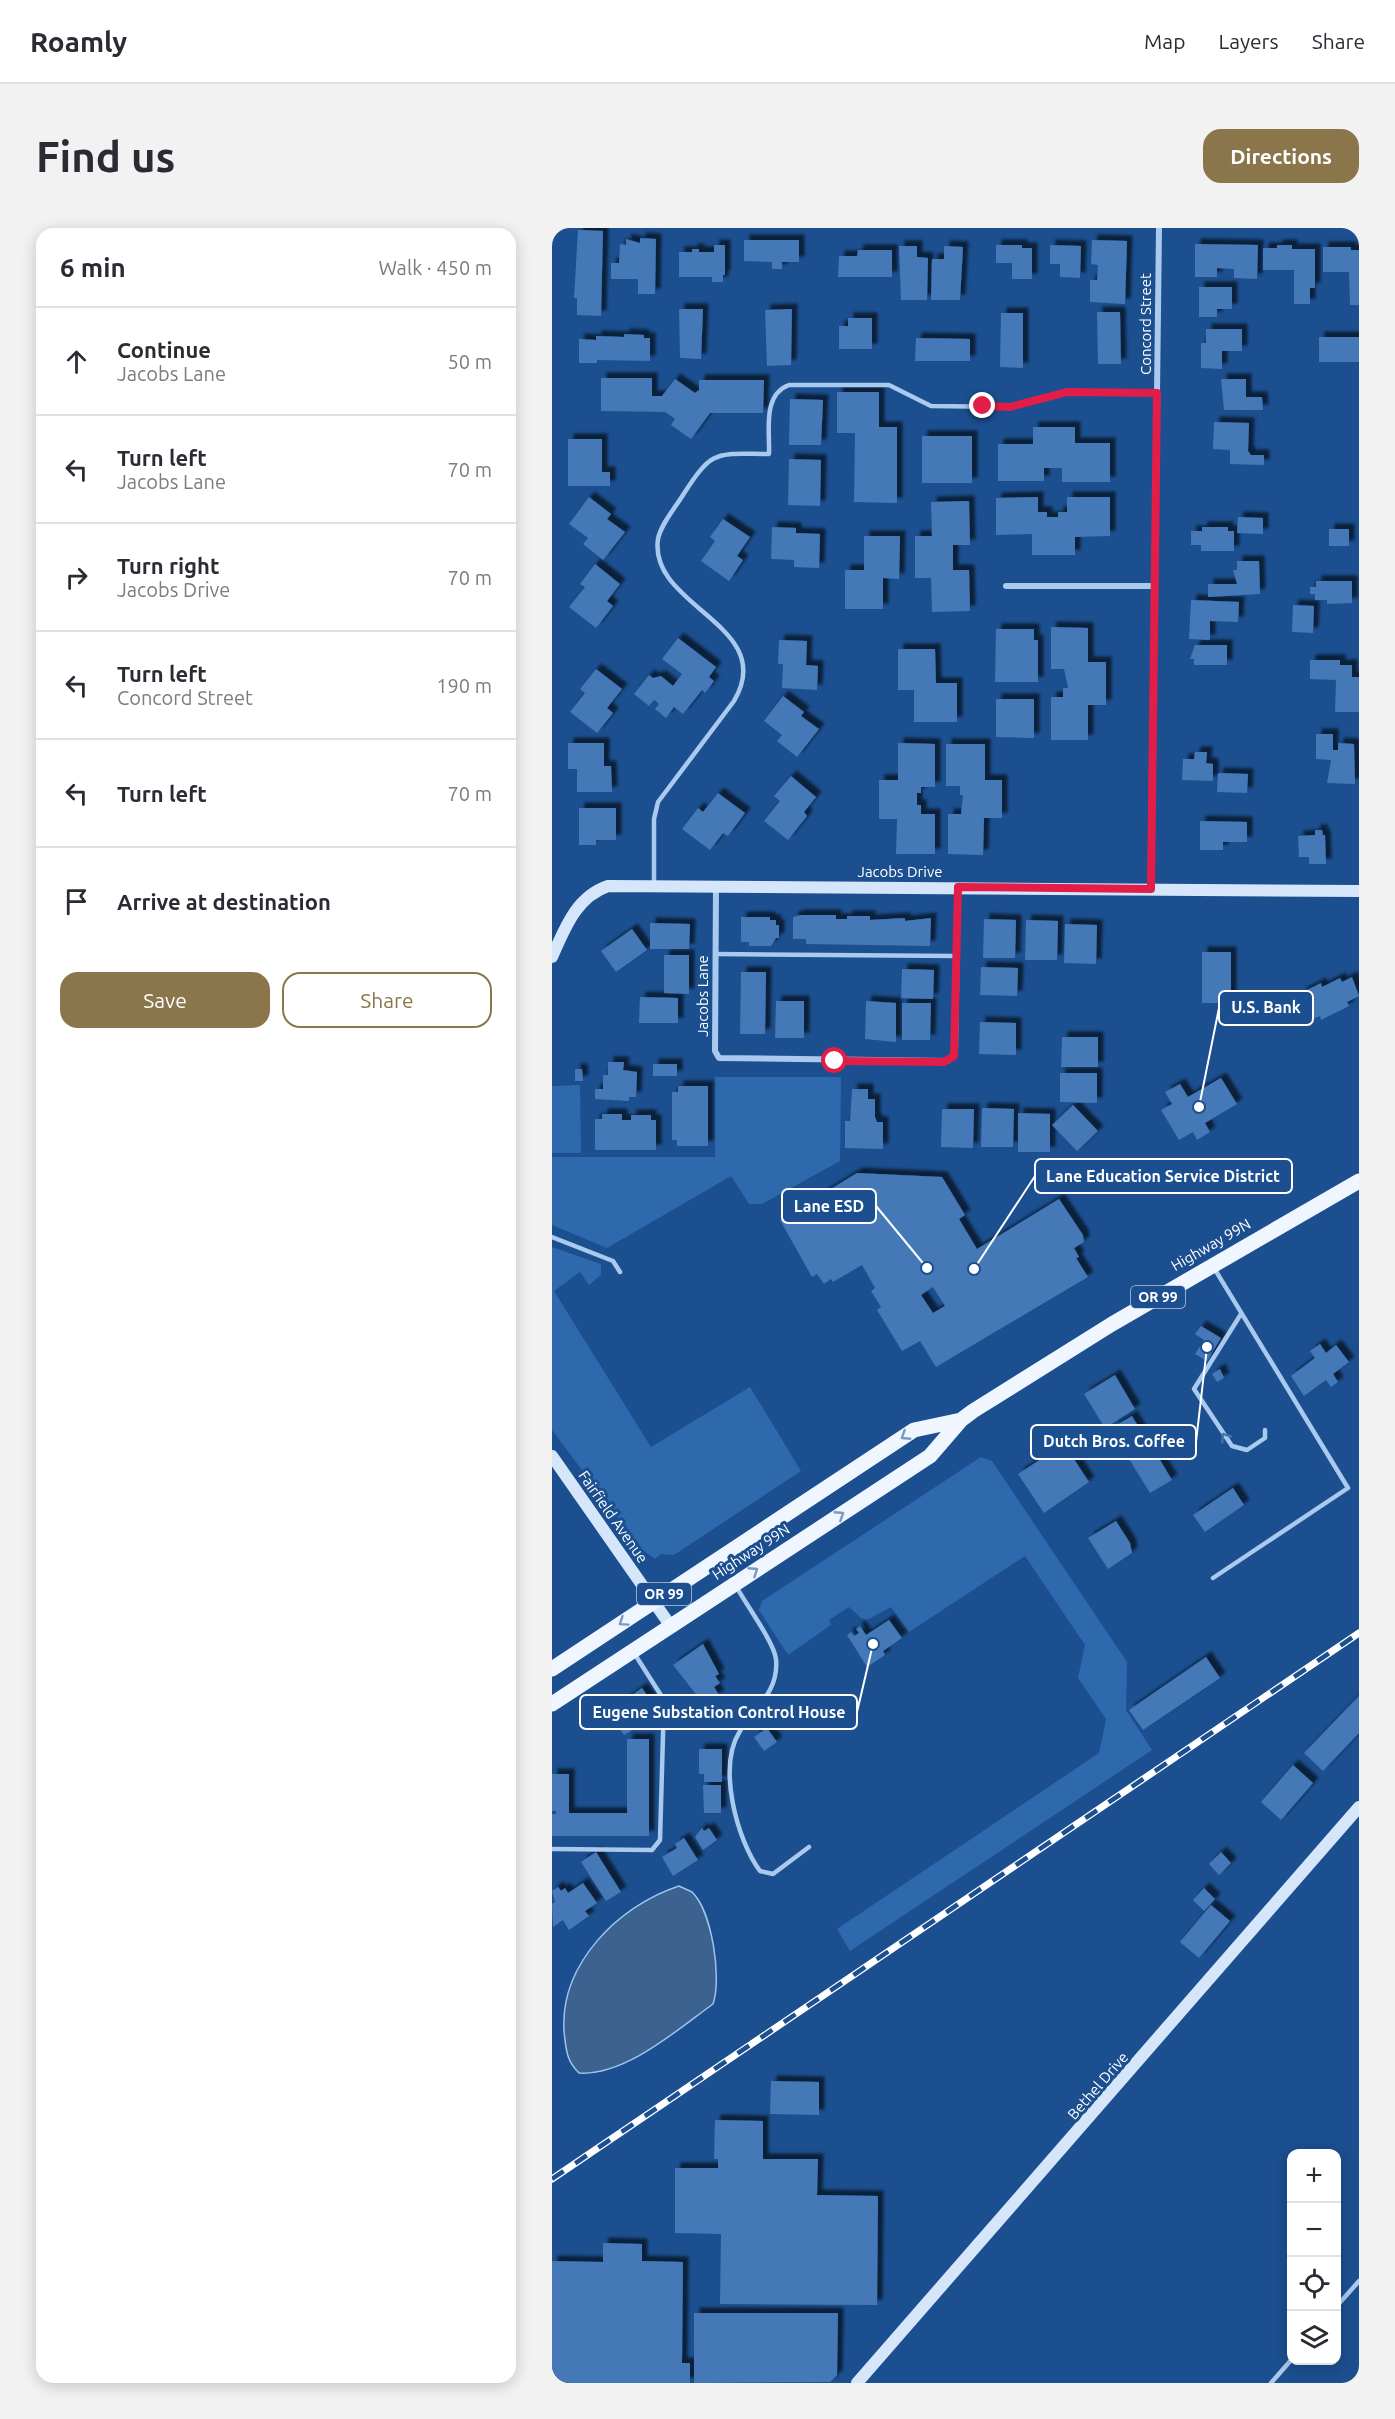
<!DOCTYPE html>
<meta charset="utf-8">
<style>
body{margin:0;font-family:Ubuntu,sans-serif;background:#f2f2f3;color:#2b2b33}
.controls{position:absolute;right:18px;bottom:18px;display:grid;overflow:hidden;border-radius:12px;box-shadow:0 3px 15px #0003}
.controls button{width:54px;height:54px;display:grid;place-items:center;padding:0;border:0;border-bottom:2px solid #e1e1e2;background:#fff;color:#2b2b33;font:30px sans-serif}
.stop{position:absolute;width:18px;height:18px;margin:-14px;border:4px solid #e11d48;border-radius:50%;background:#fff}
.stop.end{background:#e11d48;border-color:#fff;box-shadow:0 2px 6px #0008}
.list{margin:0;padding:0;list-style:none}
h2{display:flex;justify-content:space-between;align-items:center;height:78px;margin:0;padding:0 24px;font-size:26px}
h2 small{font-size:20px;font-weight:400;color:#7c7c81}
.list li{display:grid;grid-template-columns:39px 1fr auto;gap:18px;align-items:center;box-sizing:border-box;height:108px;padding:0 24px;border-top:2px solid #e1e1e2}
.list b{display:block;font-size:22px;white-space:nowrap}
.list p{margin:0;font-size:20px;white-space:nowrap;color:#7c7c81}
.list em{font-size:20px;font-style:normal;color:#7c7c81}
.actions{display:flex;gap:12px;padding:18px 24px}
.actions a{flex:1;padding:14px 0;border:2px solid #8a764a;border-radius:18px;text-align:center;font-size:21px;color:#8a764a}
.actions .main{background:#8a764a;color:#fff}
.icon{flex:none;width:33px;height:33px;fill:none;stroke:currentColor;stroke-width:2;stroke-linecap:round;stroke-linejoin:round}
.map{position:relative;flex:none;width:807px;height:2155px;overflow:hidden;border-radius:18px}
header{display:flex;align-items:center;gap:36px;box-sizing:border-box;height:84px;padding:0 30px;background:#fff;border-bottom:2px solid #e1e1e2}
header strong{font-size:28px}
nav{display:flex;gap:33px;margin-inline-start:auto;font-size:21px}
.intro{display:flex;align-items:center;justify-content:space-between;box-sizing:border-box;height:144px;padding:0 36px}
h1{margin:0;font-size:42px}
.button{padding:15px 27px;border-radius:18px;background:#8a764a;color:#fff;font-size:21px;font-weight:700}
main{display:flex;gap:36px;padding:0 36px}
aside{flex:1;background:#fff;border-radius:18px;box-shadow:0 3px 15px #0003}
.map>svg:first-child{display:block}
</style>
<header>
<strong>Roamly</strong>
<nav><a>Map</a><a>Layers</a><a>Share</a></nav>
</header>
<div class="intro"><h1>Find us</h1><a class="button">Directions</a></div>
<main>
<aside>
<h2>6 min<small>Walk · 450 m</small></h2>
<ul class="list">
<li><svg class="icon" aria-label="ahead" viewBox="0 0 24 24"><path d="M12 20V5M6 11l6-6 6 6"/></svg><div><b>Continue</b><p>Jacobs Lane</p></div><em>50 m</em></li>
<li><svg class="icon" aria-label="left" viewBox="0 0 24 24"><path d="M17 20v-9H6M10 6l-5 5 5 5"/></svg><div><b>Turn left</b><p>Jacobs Lane</p></div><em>70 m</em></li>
<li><svg class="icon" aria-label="right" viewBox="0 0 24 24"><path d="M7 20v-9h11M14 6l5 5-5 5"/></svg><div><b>Turn right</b><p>Jacobs Drive</p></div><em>70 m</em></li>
<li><svg class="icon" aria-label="left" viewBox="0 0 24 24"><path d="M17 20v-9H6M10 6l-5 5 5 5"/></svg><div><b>Turn left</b><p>Concord Street</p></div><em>190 m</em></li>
<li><svg class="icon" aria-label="left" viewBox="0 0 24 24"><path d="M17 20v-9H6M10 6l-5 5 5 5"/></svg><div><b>Turn left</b></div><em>70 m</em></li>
<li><svg class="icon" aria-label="arrive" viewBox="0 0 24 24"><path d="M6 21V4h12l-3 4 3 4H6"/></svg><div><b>Arrive at destination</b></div></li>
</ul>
<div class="actions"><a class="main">Save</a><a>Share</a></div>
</aside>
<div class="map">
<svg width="807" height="2155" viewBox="0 0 807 2155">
<defs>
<filter id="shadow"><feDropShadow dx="5.5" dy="-5.5" stdDeviation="1.5" flood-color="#0009"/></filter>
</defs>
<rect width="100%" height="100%" fill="#1b4f8f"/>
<path fill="#2e69ad" d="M163,849H289L288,933L210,976H197L179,948L55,1020L0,997V929H163Z
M28,857L29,925H0V858Z
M0,1019L49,1036V1047L37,1057L28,1044L2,1063L99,1219L198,1159L249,1243L122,1327L109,1326L103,1331L89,1321L0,1202Z
M429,1229L440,1233L575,1434L574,1482L600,1522L298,1723L285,1701L547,1525L554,1491L526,1450L533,1417L473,1328L357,1404L339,1379L315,1392L309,1390L297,1379L277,1392L279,1397L236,1427L207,1382L210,1373Z"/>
<path fill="#3c6290" stroke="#9cc4f0" stroke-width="1.5" d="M127,1658C131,1660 136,1662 140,1664C160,1683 170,1750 161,1776C125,1802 73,1848 27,1845C14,1832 14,1821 12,1803C8,1736 66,1678 127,1658Z"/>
<path fill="#4478b7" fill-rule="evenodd" filter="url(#shadow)" d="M26,2L51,3L49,88L25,87V70H22Z
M88,10L104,11L103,66H86V51H59V35H67L68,16L74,17V11L88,15Z
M192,12H247V34H230V41H220V34L192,33Z
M540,12L575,13L573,76L538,74V52H545L546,37L539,36Z
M643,16L706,17L705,51L682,50V41L665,40V49H643Z
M162,17H173V47H171V54H160V49H127V24H140V21H147V24H162Z
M444,17H470V20H480V51H460V35H444Z
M498,17L529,18L528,50L508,49V36H498Z
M725,17H740V21H763V60H758V76H742V42H711V20H725Z
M347,18H365V29L376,30L375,72H349Z
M392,18L411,19L408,72H379L380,31H392Z
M771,19H799V22H807V77H798L797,44H771Z
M306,22H340V49H286L287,28H305Z
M647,59H680V81H665V89H647Z
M127,81H151L149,131L128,130Z
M240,81L239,137L215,138L213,82Z
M545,84H568L569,136H546Z
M449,85H471V140L448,139Z
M296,90H320V121H287V98H296Z
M654,101H690V123H670V141L649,140V115H654Z
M72,106L92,107V110H98V133L45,132V135H27V111L44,112V108L72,109Z
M767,109H807V134H767Z
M364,110L418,111V133H363Z
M49,150H100V168H110L123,151L143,165L147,162V152H212L211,185H158L139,211L119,197L123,191L113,184L49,183Z
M669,151H694V169H710L711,182H672Z
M285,164H327V199H345V275L302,274L303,205H285Z
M238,171L271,172L269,217H237Z
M662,194L697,195L696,223L699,227H712V237L678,236V222L661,221Z
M481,199H523V215H558V254H510V240H492V253H446V216H481Z
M370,208H420V255H370Z
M16,211H50V244H58V258H16Z
M237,231L269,232L268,278L236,277Z
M37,269L59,286L55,291L73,304L51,332L31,316L36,310L17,296Z
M486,269V284H495V289H506V284H515V269H558V308L523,309V327H480V306L444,307V270Z
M417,273L418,317H401V342H417L418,383L380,384L379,350H363V308H380L379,274Z
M686,289L711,290V306L685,305Z
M171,291L198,309L185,328L191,332L177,353L149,333L163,313L158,309Z
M220,299L244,300V305L268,306L267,340L242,339V332L219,331Z
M650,299H676V303H682V323H649V317H639V303H650Z
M777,301H797V318H777Z
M312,308H348L347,351L331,350V381H293V342H312Z
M685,333H707L708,366L656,369V356H685L681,342H685Z
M43,336L68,356L55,373L61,378L44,400L17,379L33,359L28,356Z
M764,353H800V375L775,376V372H763V366H758V359H764Z
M639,372L687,374L686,394L658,393V412L637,411Z
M741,377L762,378L761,405L740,404Z
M499,399L536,400V434H554V477H536V512H499V469H511V460H516L512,441H499Z
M444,401H482V412H486V454H443Z
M126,410L164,439L157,449L162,453L153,465L150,462L131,486L122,479L114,490L103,481L107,476L102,472L97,478L82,466L97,447L101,450L109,448L121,458L130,446L110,431Z
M227,412L255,413L254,437L266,438L265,462L230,460L231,436H226Z
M643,417H675V437H642V431H638Z
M346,421H383L384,455H405V494H362V462H346Z
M758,432H788V437H800V449H807V484H783L784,452L758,451Z
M44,441L70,461L55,480L61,485L45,505L18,484L33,465L28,461Z
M231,468L252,484L249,488L267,501L245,529L225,513L230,507L212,493Z
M444,471H482V510L444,509Z
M764,506H781V522H786V515L802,516L803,556L775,555L779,532L764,531Z
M16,515H52V538H59L60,564H25V541H16Z
M346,515L383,516V559H369V565H365V577H369V586H383V626H344L345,591H327V552H346Z
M394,516H433V552H450V590H432L431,627L396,626V586H409L411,567H408V558H394Z
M643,524H655L654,535L661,536V553L630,552L631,531H642Z
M666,545L696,546L695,565L665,564Z
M239,548L264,569L252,584L255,588L236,612L212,593L228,573L222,568Z
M166,565L193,585L176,608L171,605L158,622L130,601L146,580L151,584Z
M27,580H64V612H44V617H27Z
M648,593L695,594V614H671V622H648Z
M763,602H770L771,607H773L774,636H757V629H747L746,608L763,607Z
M249,687H284V691H295V688H318V692L353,690V693L379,690L378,718L254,716V711H241V689Z
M189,689H218V692H224V697H227V710H224L219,718H197V714H189Z
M432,691L464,692L463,730H431Z
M474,692L506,693L505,732H473Z
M98,695L138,696L137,721H98Z
M513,696L545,697L544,736L512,735Z
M80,701L95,722L64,744L49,723Z
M650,724H679V775H650Z
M112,727H137V766L112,765Z
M429,739L466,740L465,768L428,767Z
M350,741L382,742L381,771L349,770Z
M189,744H214L213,806H188Z
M800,749L807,768L795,774L797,778L769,792L768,788L761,791L749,765L769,755L770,759L788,750L790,754Z
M88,769L126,770V795H87Z
M224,773H252V810H223Z
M314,773L344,775V814L313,811Z
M350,775H379L378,812H350Z
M428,794L464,795V827L427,826Z
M510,809H546V839H509Z
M56,834H72L71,842L85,844L84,869H77V873L43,871V861H51V847H56Z
M101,836H125V848H101Z
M23,841H30L31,853H23Z
M508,845H545V875L508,874Z
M669,850L685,876L653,895L658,904L645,912L641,904L627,912L609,882L620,876L613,864L628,856L636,869Z
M126,858H156V918H125V912H120V864H126Z
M300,861H316V871H323V889L325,894H331V921L293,920V893H298Z
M521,877L546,903L525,923L500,897Z
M430,880L462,881L461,919H429Z
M390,881H422L421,920L389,919Z
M466,885L498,886V924H466Z
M50,886H70V892H79V887H99V892H104V922H43V891H50Z
M305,945L390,949L413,987L407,991L425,1021L507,971L531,1007L532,1014L522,1020L527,1029L524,1030L536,1049L384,1139L368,1113L350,1123L325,1082L329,1079L319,1063L323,1060L310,1037L281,1054L279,1051L272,1056L265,1046L260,1049L228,992ZM381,1059L393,1078L381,1085L369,1067Z
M649,1098L669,1110L655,1133L643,1126L652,1112L643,1106Z
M768,1116L774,1125L784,1117L797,1134L781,1146L786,1154L779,1159L774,1152L752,1168L739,1148L763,1130L758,1123Z
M668,1141L672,1150L665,1154L660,1146Z
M563,1147L583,1181L553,1200L532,1166Z
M580,1188L592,1208L573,1219L561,1199Z
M596,1212L620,1252L598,1265L574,1226Z
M512,1216L537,1254L492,1285L466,1246Z
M681,1260L692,1277L653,1304L641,1287Z
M564,1293L578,1315L580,1325L556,1341L536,1310Z
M337,1392L350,1410L331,1423L333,1427L315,1439L295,1407L299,1404L302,1408L307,1405L304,1401L308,1398L314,1407Z
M151,1416L167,1446L163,1448L168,1455L162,1459L167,1467L158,1473L161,1479L152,1485L143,1472L147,1470L121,1437Z
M654,1429L668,1450L591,1502L577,1482Z
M90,1460L101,1476L98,1478L101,1481L94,1486L98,1491L72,1507L67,1500L71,1498L63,1487L69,1483L65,1478Z
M807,1468V1505L771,1543L752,1525Z
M215,1500L225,1514L212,1523L202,1509Z
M75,1511H97V1608H0V1586H4V1583H0V1546H17V1585H75Z
M147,1521H170V1554H152V1546H147Z
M741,1537L761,1555L729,1592L709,1574Z
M151,1557H169V1585H152Z
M150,1600L152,1603L157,1600L165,1612L151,1622L143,1609Z
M132,1610L146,1632L121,1648L110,1629L125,1620L123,1616Z
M44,1624L69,1664L54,1673L29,1634Z
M669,1624L679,1635L667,1647L657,1636Z
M31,1655L45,1675L33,1683L37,1688L17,1702L11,1692L1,1699L0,1676L3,1674L0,1663L6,1659L9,1663L13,1660L16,1665Z
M652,1660L663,1671L652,1683L641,1672Z
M659,1677L678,1693L647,1730L628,1714Z
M219,1853L267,1854V1887L218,1886Z
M163,1892L211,1893V1931H266L265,1967L326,1968L325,2077L168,2076L169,2006L123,2005V1940H166V1931H162Z
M51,2015L90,2016V2033L131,2034L130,2135H138V2155H0V2033L51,2034Z
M142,2085H286L285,2147L278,2154L142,2155Z"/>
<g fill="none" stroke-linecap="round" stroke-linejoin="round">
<path stroke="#a9c9ee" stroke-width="4.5" d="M102,657V591L106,574L182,473C227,397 96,379 106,311C109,296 123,280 131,267C161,220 164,226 217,226C218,203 210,167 237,157H337L379,178L458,179L515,164L605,165
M164,726L405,728
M0,1009L61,1033L68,1044
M689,1086L642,1161L680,1218L695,1222L713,1210V1202
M661,1350L796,1260L662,1040
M184,1358C193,1375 222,1414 224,1431C227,1463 204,1479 188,1503C165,1539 185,1612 208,1643L221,1646L257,1619
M0,1621L100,1622L108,1612L112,1472L82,1425
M784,2079L807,2053
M719,2155L740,2131"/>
<path stroke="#a9c9ee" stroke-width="6" d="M454,358H603
M164,658L163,823L167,830L396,833L403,824L406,659
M599,661L607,0"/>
<path stroke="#d6e6fa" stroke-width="12" d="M0,729C13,700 24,669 56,658L807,663
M0,1228L118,1397
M305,2155L807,1579"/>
<path stroke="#f0f6ff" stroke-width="15" d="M0,1441L362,1202L409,1192
M0,1476L378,1228L409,1192L421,1183L560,1096L807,953"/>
<defs>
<path id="rail" d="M0,1951L807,1405"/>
</defs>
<use href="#rail" stroke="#fff" stroke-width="7"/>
<use href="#rail" stroke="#1b4f8f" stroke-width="4.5" stroke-dasharray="14" stroke-linecap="butt"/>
</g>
<defs><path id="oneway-chevron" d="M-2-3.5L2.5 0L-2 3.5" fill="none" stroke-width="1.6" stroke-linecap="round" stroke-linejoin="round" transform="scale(1.5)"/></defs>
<g stroke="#7b9ac1">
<use href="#oneway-chevron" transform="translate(353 1208) rotate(147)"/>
<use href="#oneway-chevron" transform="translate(288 1287) rotate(-33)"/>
<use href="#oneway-chevron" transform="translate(202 1343) rotate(-33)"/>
<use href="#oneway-chevron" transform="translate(71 1394) rotate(146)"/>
</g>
<use stroke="#4674ac" href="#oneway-chevron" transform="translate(673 1209) rotate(-124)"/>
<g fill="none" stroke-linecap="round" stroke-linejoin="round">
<path stroke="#e11d48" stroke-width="8" d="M283,833L392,834L402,828L406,659L599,661L605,165L515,164L458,179L431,178"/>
</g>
<g text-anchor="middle" stroke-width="6" stroke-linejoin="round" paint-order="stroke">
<g fill="#1b4f8f" stroke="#bbcadd" stroke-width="1.5">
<rect x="579" y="1058" width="54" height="22" rx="4.5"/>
<rect x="85" y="1355" width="54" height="22" rx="4.5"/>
</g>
<g font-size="14" font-weight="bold" fill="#fff">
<text x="606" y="1074">OR 99</text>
<text x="112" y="1371">OR 99</text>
</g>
<g font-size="15" fill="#fff" stroke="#1b4f8f">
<text transform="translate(594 96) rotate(-90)" y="5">Concord Street</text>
<text x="348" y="649">Jacobs Drive</text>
<text transform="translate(151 768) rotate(-90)" y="5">Jacobs Lane</text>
<text transform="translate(659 1017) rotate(-30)" y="5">Highway 99N</text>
<text transform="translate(61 1289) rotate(55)" y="5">Fairfield Avenue</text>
<text transform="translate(199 1324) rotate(-33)" y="5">Highway 99N</text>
<text transform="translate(546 1858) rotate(-49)" y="5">Bethel Drive</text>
</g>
</g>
<path fill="none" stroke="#fff" stroke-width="2" d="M647 879L667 780M422 1041L483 948M375 1040L324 978M655 1119L644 1214M321 1416L305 1484"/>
<g fill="#fff" stroke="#1b4f8f" stroke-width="2">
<circle cx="647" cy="879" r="6"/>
<circle cx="422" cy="1041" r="6"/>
<circle cx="375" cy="1040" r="6"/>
<circle cx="655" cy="1119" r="6"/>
<circle cx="321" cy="1416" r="6"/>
</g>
<g fill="#1b4f8f" stroke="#fff" stroke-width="2">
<rect x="667" y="763" width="94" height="34" rx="6"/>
<rect x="483" y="931" width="257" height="34" rx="6"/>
<rect x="230" y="961" width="94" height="34" rx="6"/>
<rect x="479" y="1197" width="165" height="34" rx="6"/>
<rect x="28" y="1467" width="277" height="34" rx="6"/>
</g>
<g font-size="16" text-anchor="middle" font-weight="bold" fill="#fff">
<text x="714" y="785">U.S. Bank</text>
<text x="611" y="954">Lane Education Service District</text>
<text x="277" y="984">Lane ESD</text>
<text x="562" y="1219">Dutch Bros. Coffee</text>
<text x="167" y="1490">Eugene Substation Control House</text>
</g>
</svg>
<div class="controls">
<button>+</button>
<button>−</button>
<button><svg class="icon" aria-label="locate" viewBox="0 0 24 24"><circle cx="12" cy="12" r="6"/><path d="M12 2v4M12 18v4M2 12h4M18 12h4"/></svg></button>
<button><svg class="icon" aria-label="layers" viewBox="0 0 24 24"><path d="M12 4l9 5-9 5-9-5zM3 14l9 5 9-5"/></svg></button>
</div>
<div class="stop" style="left:283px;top:833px"></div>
<div class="stop end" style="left:431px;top:178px"></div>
</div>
</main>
